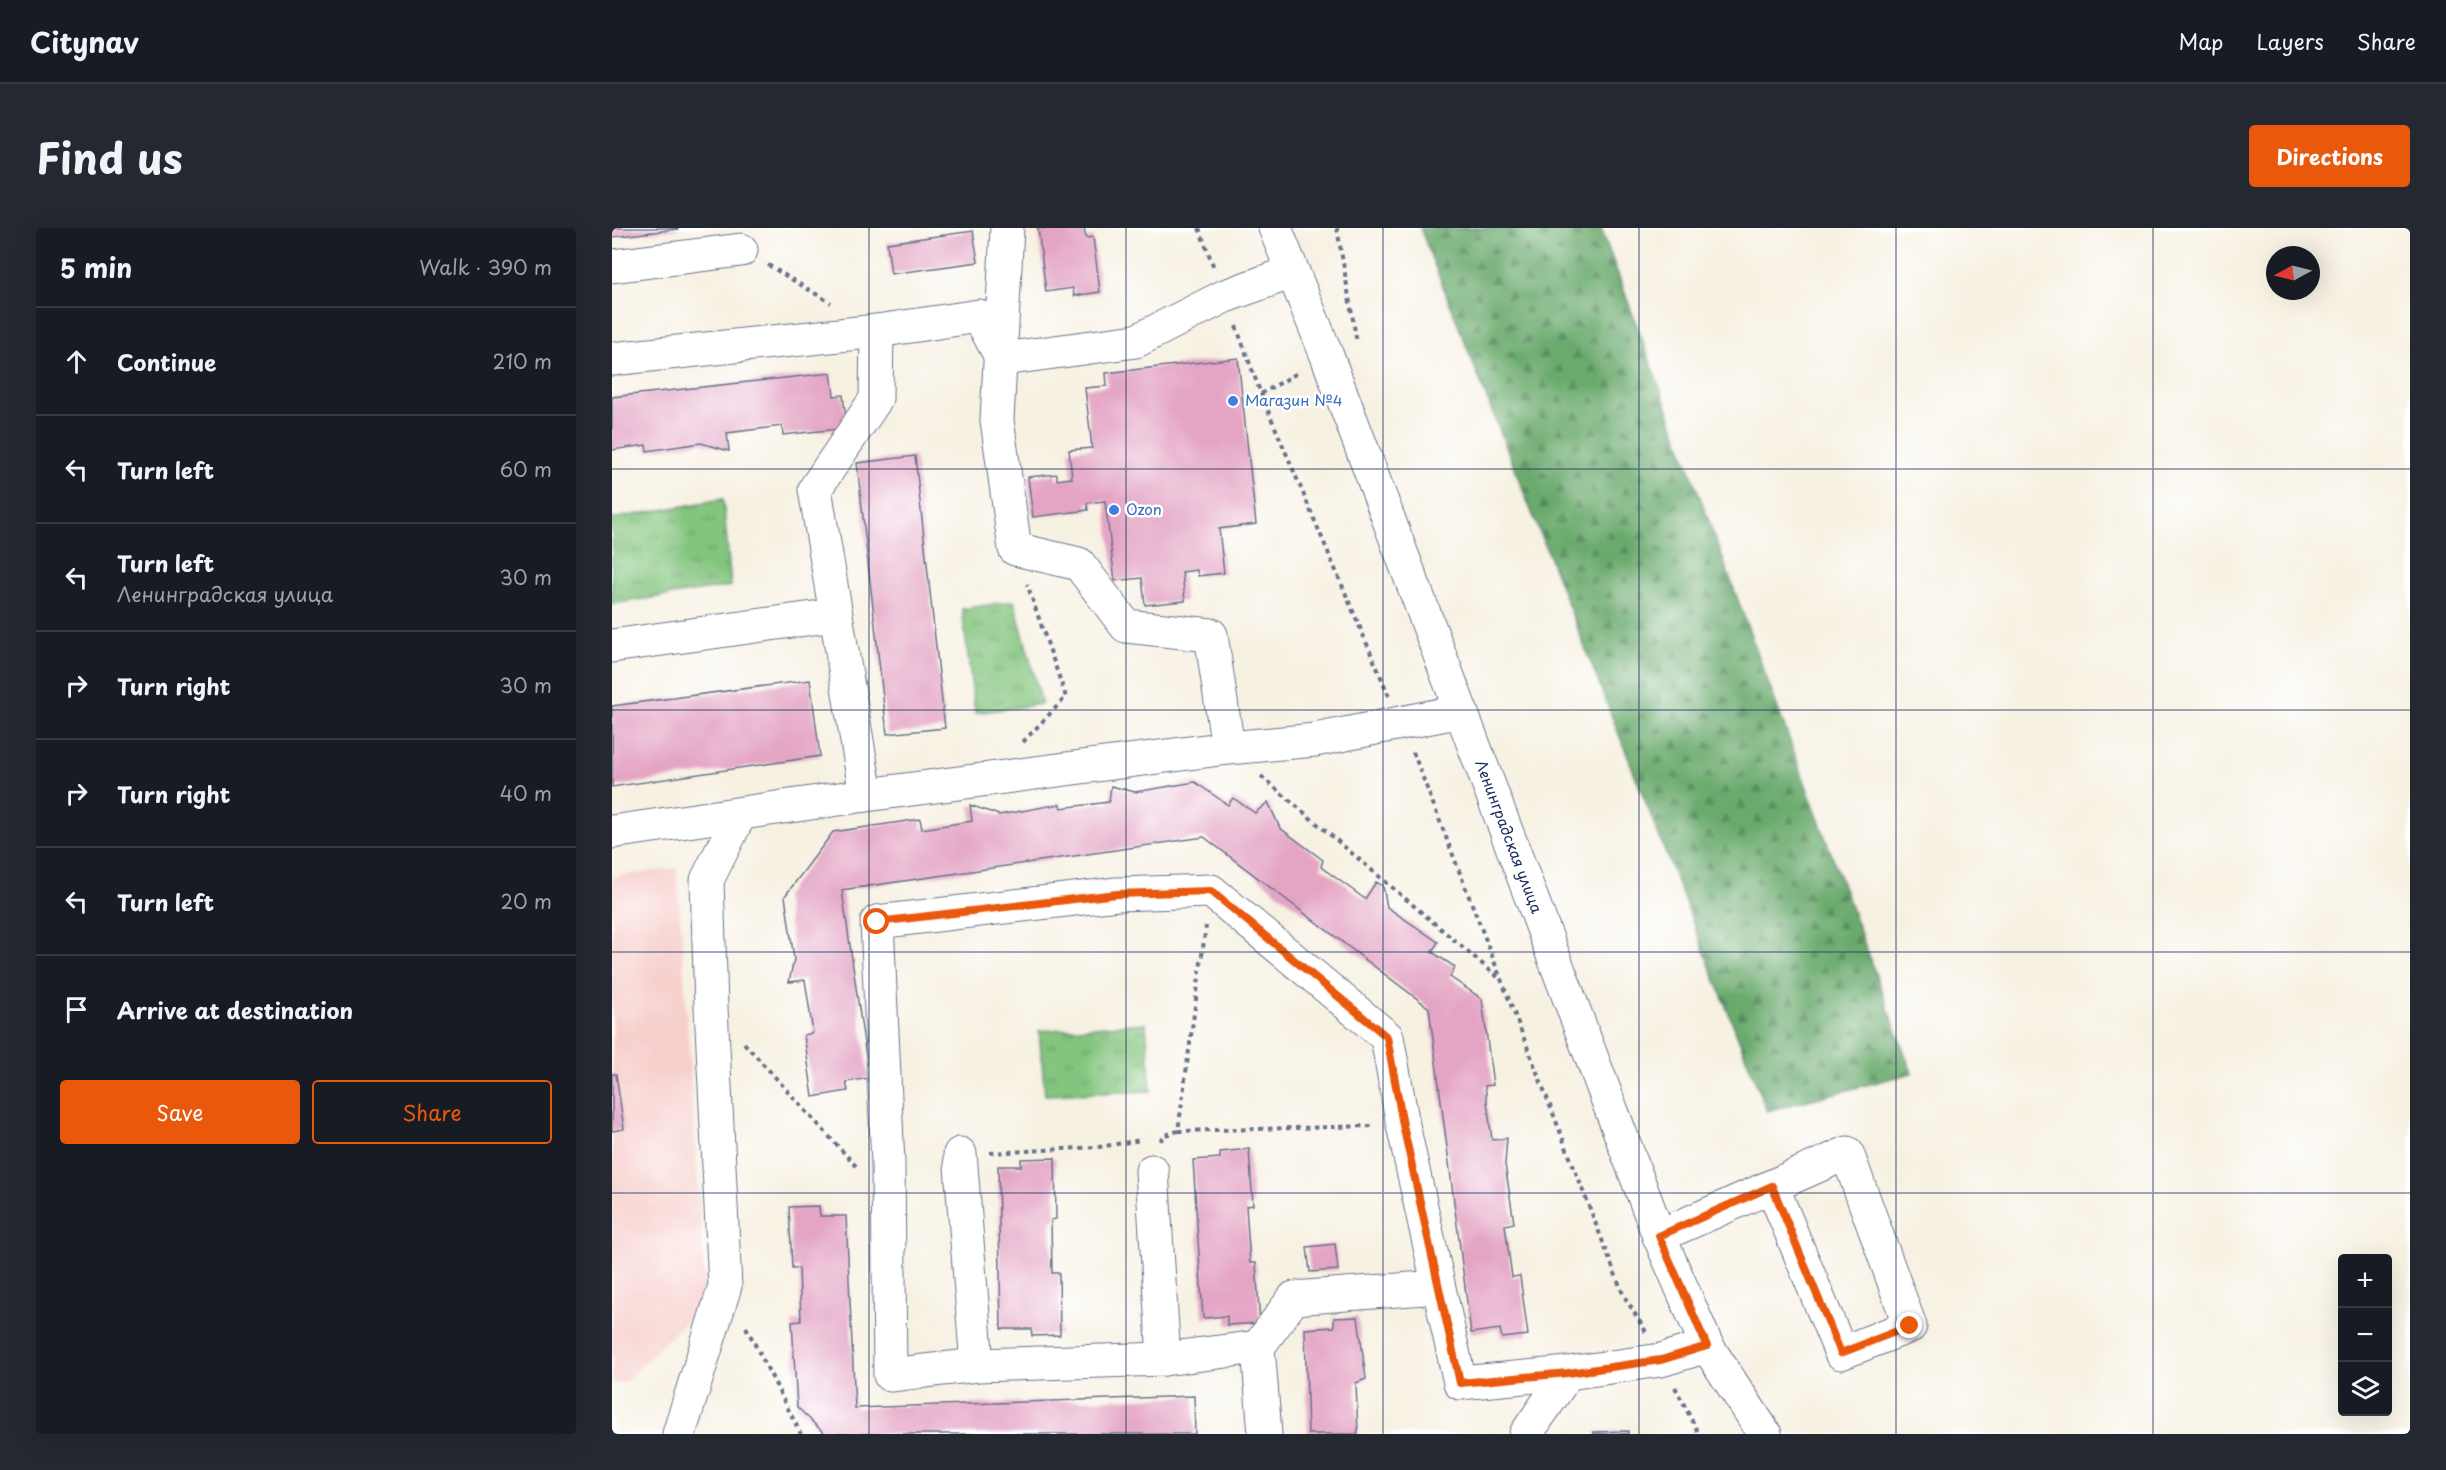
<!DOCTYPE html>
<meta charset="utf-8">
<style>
body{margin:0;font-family:"Playpen Sans",sans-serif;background:#242831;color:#f1f3f6}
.controls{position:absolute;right:18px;bottom:18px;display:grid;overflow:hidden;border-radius:6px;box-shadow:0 6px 24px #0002}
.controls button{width:54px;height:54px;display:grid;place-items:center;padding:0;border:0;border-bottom:2px solid #363941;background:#171b24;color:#f1f3f6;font:30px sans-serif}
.compass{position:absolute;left:1654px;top:18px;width:54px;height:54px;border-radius:50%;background:#171b24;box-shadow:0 6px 24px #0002;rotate:263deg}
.stop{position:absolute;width:18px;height:18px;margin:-14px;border:4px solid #ea580c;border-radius:50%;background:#fff}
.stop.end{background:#ea580c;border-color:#fff;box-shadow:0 2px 6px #0008}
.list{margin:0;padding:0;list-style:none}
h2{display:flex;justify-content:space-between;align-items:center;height:78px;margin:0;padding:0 24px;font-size:26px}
h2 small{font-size:20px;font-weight:400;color:#9ea1a6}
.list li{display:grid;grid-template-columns:39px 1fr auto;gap:18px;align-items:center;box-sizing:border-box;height:108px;padding:0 24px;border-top:2px solid #363941}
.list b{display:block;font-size:22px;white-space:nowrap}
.list p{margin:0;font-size:20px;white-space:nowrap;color:#9ea1a6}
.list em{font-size:20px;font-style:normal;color:#9ea1a6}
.actions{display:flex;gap:12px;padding:18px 24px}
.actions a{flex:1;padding:14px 0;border:2px solid #ea580c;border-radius:6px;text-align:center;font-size:21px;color:#ea580c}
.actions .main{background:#ea580c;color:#fff}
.icon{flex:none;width:33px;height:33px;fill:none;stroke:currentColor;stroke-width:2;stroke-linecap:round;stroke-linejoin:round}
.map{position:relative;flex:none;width:1798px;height:1206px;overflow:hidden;border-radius:6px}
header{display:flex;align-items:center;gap:36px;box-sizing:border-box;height:84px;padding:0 30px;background:#171b24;border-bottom:2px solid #363941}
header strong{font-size:28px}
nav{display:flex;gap:33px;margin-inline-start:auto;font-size:21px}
.intro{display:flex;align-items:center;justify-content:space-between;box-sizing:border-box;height:144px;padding:0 36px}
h1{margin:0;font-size:42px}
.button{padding:15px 27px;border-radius:6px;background:#ea580c;color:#fff;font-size:21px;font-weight:700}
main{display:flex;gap:36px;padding:0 36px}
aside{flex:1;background:#171b24;border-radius:6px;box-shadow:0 6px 24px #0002}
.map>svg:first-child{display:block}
</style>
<header>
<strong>Citynav</strong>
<nav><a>Map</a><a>Layers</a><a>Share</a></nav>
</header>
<div class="intro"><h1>Find us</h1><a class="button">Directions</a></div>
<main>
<aside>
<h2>5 min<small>Walk · 390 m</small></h2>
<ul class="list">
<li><svg class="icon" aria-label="ahead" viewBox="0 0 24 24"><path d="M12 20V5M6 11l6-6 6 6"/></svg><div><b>Continue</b></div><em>210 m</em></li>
<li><svg class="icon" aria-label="left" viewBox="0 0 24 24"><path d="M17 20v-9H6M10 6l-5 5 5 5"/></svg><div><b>Turn left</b></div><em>60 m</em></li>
<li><svg class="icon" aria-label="left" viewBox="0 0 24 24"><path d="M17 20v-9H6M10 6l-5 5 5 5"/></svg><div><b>Turn left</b><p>Ленинградская улица</p></div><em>30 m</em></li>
<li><svg class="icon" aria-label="right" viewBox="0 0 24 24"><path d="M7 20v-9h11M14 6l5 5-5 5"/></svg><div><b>Turn right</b></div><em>30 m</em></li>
<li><svg class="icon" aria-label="right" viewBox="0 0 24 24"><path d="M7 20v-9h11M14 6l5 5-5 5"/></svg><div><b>Turn right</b></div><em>40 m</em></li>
<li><svg class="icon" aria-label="left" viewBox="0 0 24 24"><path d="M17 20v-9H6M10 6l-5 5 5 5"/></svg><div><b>Turn left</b></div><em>20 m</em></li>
<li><svg class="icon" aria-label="arrive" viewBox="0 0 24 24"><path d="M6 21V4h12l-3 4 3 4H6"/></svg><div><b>Arrive at destination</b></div></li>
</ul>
<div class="actions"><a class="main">Save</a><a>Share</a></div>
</aside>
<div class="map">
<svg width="1798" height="1206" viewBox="0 0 1798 1206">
<defs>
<pattern id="grass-tufts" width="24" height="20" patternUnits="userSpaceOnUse" patternTransform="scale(1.5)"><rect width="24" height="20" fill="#83c57e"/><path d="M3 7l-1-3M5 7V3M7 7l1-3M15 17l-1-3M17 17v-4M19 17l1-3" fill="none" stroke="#6aa06a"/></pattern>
<pattern id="forest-firs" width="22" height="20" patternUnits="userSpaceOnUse" patternTransform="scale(1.5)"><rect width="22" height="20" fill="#6aaa6d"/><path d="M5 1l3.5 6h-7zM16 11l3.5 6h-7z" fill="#568b5d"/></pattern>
</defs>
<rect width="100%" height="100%" fill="#fff"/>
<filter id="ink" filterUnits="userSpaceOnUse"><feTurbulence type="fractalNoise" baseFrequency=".0167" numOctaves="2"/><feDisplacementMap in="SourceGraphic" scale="12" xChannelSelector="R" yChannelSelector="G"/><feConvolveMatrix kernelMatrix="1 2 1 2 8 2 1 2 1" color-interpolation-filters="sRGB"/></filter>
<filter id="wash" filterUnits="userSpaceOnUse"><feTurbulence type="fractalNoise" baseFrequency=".008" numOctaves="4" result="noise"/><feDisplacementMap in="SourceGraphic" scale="24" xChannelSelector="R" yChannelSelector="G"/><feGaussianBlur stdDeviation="1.35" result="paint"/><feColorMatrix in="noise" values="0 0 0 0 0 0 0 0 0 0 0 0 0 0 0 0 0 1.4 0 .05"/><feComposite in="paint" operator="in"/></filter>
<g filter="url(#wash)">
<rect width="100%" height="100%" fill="#f7f1e2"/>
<path fill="#f7d0cd" d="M65,640L94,1073L13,1154L0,1155V649Z"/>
<path fill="url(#grass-tufts)" stroke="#4f7a6e" stroke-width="1.5" d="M111,271L119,358L0,376V291Z
M402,373L430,476L363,485L350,381Z
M534,795L539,863L433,867L427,803Z"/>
<path fill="url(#forest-firs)" stroke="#426c66" stroke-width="1.5" d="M808,0H989L1300,845L1155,883Z"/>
<g id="blocks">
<path fill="#e4a5c4" d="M0,0H66V1L0,9Z
M426,0H472L474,10L481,9L488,64L462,68L461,60L434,64Z
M361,3L366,34L279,46L275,15Z
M626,130L644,296L607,301L612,345L586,348L585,342L570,344L573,373L533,377L530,350L503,353L493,273L475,275L476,282L421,289L416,249L445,246V252L460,250L457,222L480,220L473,160L495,158L494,145Z
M219,145L222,168L231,167L235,200L171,207L170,198L115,205L117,223L89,215L35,223L34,217L0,222V169Z
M303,228L333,500L275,506L245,235Z
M198,452L208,528L0,559V478Z
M583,554L616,577L621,570L643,585L656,574L668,600L711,632L709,639L753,671L764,654L771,658L775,679L826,714L820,724L843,739L838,749L870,771L881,857L873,858L880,912L895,910L893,936L902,995L893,997L900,1049L908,1048L916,1107L890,1110L888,1101L859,1105L817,780L592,609L230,662L257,850L234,854L236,863L201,869L192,807L201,805L193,752L177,754L182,731L173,668L221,604L308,591L310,601L360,593L358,577L387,587L448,576L449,580L497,574L499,558L523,564Z
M0,846H4L12,901L0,903Z
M637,921L641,977L634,978L638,1035H644L648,1095L615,1097V1088L591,1090L581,932L608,930V924Z
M443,930L444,991L439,992L440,1045H447L448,1107L420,1108L419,1101H389L386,938H409V931Z
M207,978L208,988H234L243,1180L582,1168L583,1206H213L185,1179L180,1094L189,1093L187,1040H180L177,979Z
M723,1016L726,1042L698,1044L695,1019Z
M746,1089L754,1151L744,1155L746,1206H696L693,1101L722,1099V1090Z
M1016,1203V1206H982V1204Z"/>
</g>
</g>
<g filter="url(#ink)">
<use href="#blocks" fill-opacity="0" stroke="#68738c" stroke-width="1.5"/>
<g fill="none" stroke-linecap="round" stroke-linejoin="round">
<defs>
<g id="minor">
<path d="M395,0L385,192L403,321L467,336L514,398L599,407L616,520"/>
<path id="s1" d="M663,0L715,128L1047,1008L1095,1118L1153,1206"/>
<path d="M0,38L129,22"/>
<path d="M265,103L264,171L203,261L254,567L616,520L703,512L849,483"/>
<path d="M0,131L265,103L367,88L389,129"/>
<path d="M390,131L524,113L613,68L680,44"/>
<path d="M0,418L223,387"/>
<path d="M0,604L254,567"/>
<path d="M348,926L365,1137"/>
<path d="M540,943L552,1131"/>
<path d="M1047,1008L1235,925L1298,1098L1229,1125L1160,958"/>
<path d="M646,1119L682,1070L825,1059"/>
<path d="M67,1206L113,1058L99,779L95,652L128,586"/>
<path d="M653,1206L646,1119L552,1131L365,1137L278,1147L276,936L265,694L505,666L599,663L775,809L791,897L848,1155L956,1145L1049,1132L1095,1118"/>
<path d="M914,1206L956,1145"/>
</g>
</defs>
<use href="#minor" stroke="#68738c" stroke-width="35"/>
<path stroke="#68738c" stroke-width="4" stroke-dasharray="4.5 4.5" stroke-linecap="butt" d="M587,0L602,40
M725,0L745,115
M156,37L219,75
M624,98L649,166L777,468
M649,166L687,144
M411,514L454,469L415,356
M801,524L1011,1066L1034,1104
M649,548L888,751
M132,815L244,938
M566,903L760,898
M549,913L550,908L566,903L594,698
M378,925L487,919L529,912
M134,1099L189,1206
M1063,1159L1087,1206"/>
<use href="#minor" stroke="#fff" stroke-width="33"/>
</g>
</g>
<g fill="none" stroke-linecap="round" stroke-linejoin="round" filter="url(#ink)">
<path stroke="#ea580c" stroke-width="8" d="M265,694L505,666L599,663L775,809L791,897L848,1155L956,1145L1049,1132L1095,1118L1047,1008L1160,958L1229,1125L1298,1098"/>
</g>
<path fill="none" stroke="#1b2f5e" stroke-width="1.5" stroke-opacity="0.55" d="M257,0V1206M514,0V1206M771,0V1206M1027,0V1206M1284,0V1206M1541,0V1206M0,241H1798M0,482H1798M0,724H1798M0,965H1798"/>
<g fill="#3f7fe0" stroke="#fff" stroke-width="2">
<circle cx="621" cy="173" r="6"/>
<circle cx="502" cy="282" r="6"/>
</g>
<g text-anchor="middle" stroke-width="5" stroke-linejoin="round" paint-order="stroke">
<g font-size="15" fill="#366cbe" stroke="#fff" text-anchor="start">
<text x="633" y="178">Магазин №4</text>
<text x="514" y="287">Ozon</text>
</g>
<g font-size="15" fill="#1b2f5e" stroke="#fff">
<text dy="5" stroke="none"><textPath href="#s1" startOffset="652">Ленинградская улица</textPath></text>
</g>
</g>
</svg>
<div class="controls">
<button>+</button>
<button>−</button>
<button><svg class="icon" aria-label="layers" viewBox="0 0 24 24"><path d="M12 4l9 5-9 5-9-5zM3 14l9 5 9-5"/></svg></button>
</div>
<svg class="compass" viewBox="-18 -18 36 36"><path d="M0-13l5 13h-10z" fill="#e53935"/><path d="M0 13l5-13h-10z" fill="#9ea1a6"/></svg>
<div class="stop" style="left:265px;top:694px"></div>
<div class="stop end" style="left:1298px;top:1098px"></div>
</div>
</main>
